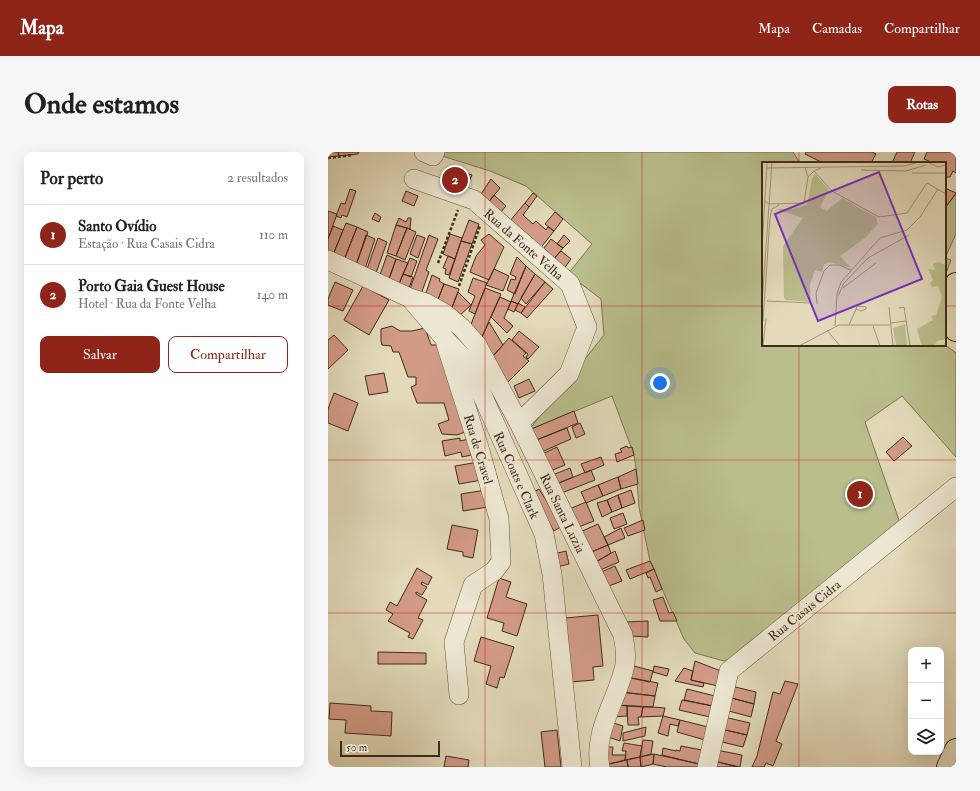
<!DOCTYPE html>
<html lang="pt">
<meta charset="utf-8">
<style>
body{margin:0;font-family:"IM FELL Double Pica",serif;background:#f6f6f6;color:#202124}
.controls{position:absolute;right:12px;bottom:12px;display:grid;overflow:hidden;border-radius:8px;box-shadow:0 4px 16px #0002}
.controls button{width:36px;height:36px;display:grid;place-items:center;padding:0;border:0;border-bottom:1px solid #e0e0e0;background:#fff;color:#202124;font:20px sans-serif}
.scale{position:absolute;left:12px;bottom:10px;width:100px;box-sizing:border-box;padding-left:4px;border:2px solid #412c19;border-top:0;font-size:11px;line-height:14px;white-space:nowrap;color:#412c19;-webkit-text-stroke:3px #ece7d2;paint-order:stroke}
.you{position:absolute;left:332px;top:231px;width:14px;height:14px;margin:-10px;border:3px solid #fff;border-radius:50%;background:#1a73e8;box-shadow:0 0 0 6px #1a73e833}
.badge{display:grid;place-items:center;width:26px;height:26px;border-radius:50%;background:#8f2418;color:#fff;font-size:13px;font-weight:700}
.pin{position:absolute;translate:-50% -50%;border:2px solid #fff;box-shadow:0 1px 4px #0006}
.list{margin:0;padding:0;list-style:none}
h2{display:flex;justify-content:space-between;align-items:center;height:52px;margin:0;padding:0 16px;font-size:17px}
h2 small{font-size:13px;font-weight:400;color:#757577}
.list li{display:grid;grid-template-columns:26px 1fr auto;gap:12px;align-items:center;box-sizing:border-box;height:60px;padding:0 16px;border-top:1px solid #e0e0e0}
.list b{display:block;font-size:15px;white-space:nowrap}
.list p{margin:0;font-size:13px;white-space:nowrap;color:#757577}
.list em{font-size:13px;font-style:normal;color:#757577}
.actions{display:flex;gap:8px;padding:12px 16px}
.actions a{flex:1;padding:9px 0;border:1px solid #8f2418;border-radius:8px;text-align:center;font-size:14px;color:#8f2418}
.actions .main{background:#8f2418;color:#fff}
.icon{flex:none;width:22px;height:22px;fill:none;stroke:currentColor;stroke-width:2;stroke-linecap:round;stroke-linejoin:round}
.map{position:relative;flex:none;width:628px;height:615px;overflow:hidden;border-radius:8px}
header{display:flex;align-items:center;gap:24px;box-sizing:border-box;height:56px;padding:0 20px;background:#8f2418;color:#fff}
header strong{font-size:19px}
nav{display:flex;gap:22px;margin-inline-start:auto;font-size:14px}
.intro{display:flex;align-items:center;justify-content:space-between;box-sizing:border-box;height:96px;padding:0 24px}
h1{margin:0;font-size:28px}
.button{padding:10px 18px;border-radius:8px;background:#8f2418;color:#fff;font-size:14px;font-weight:700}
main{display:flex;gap:24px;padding:0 24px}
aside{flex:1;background:#fff;border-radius:8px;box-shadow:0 4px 16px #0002}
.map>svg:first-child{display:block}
</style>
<header>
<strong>Mapa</strong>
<nav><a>Mapa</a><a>Camadas</a><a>Compartilhar</a></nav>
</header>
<div class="intro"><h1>Onde estamos</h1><a class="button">Rotas</a></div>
<main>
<aside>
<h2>Por perto<small>2 resultados</small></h2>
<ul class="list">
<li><span class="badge">1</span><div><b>Santo Ovídio</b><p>Estação · Rua Casais Cidra</p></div><em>110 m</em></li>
<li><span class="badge">2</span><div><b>Porto Gaia Guest House</b><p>Hotel · Rua da Fonte Velha</p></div><em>140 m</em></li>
</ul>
<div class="actions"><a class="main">Salvar</a><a>Compartilhar</a></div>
</aside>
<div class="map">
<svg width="628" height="615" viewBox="0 0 628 615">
<rect width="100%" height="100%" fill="#e2daba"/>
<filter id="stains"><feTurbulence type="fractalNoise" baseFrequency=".005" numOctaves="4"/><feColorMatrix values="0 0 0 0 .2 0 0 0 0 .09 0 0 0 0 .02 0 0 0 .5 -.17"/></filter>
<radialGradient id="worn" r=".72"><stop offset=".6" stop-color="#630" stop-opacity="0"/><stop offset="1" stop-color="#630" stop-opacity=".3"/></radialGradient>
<path fill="#b9be8c" stroke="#7d7552" d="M112,0H465L472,11H435V193H617L628,201V305L574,244L537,270L573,374L401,507L396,509L367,501L356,487L322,409L311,355L308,316L306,303L284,244L201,278L276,183L273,147L240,122L264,92L198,34L162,19L111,3Z
M628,42V82L617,106L623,108L617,124V56Z"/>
<path fill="#d29b86" stroke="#412c19" d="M0,0H10L11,4L0,5Z
M10,0H31L30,2L11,4Z
M478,0H544L548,2L543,11H495L477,2Z
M569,0H587L582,11H564Z
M599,0H628V21L625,19L622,25H617V11H605L596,7Z
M120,15L144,23L137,39L114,30Z
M163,27L172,36L159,52L151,45Z
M617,36L628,41L617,56Z
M22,37L28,39L19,65L14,63L13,66L8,64L13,51L17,52Z
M78,39L90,44L86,54L74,49Z
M205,41L209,44L201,55L197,51Z
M166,43L178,54L171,62L159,52Z
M197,51L201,55L195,63L205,72L208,69L218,78L220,75L226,79L211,98L181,70Z
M0,59L9,62L0,87Z
M227,60L235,67L226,79L217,72Z
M47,61L53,65L51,70L44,67Z
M71,66L78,70L80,66H83L82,77L68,73Z
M141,68L151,72L144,92L133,89Z
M18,71L29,75L16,108L5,103Z
M68,73L79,76L68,104L59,101Z
M5,74L15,78L5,103L0,101V87Z
M29,75L40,80L28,113L16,108Z
M79,76L88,80L77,108L68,104Z
M122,82L134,86L127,107L115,102Z
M161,82L176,95L161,128L142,120L148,104L157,93L153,88Z
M38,83L47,87L37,117L28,113Z
M89,83L97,86L90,106L82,102Z
M101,83L110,87L98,118L101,120L93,142L82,137Z
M236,83L242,89L235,96L229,92Z
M50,86L59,90L48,121L39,117Z
M223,87L235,96L224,109L213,100Z
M133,89L144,92L130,130L121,126Z
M233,99L243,107L235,118L224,109Z
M59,103L68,107L61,127L52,123Z
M120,104L127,107L121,123L117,122L118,117L115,116Z
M189,105L198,114L187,142L179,138L183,127L187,128L188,125L182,122Z
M82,106L89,109L83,125L75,122Z
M68,107L80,111L71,132L61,127Z
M198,114L207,122L190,152L183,149Z
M166,117L181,124L175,139L158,133Z
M75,122L85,125L81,136L71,132Z
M207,122L217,130L198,152L193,146Z
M104,123L112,127L111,129L116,132L109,150L97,144Z
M145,126L159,131L147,162L141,159L147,144L140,140Z
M7,130L25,138L15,159L0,153V147Z
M217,130L225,137L199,166L193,161Z
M116,132L131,137L123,158L109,150Z
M35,134L61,148L41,183L16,168Z
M157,136L173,142L152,189L142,175Z
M130,140L143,153L130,165L123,158Z
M172,145L183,150L176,166L185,174L179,181L163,165Z
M183,149L190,152L186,160L180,157Z
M190,151L197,155L193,161L187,158Z
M161,170L175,193L164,205L152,189Z
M64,174L72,179H84L97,176L103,193H112L140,279L129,283L114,282L110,272L121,268L116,251H89L83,235L88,233V225H80L71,200H65L63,194L54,193L53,189V177Z
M191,179L211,195L200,207L198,205L200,202L184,188Z
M6,183L20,198L0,217V188Z
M181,186L198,201L195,204L201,209L177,233L164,205Z
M56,221L60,240L41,243L37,224Z
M201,227L207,239L191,246L186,234Z
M6,241L30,251L20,279L0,271V257Z
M246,259L250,271L206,289L201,278Z
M252,271L257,282L248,286L244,275Z
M239,276L243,287L211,301L206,289Z
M575,285L584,294L566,309L558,300Z
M132,286V289L145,286L148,302L134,305L133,300L117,304L114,289Z
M299,294L300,296L304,295L306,303L289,310L287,302L294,300L292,297Z
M229,295L237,313L220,320L212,303Z
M273,305L276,313L257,321L253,312Z
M151,310L154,328L131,332L127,314Z
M242,316L245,325L226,333L222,324Z
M308,317L310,332L293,337L290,325Z
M263,318L267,328L231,342L226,333Z
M290,325L293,337L275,344L270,333Z
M270,333L275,344L258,351L253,340Z
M211,337L234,374L226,379L203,342Z
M158,338L160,355L135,359L133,342Z
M303,338L307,351L294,356L290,343Z
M290,343L294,356L284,360L279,348Z
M279,348L284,360L274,365L269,351Z
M258,350L266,369L248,376L239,358Z
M295,361L299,372L286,377L282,366Z
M315,368L317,378L300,384L296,376Z
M270,372L280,393L261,401L250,381Z
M124,373L150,378L145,406L135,404V400L119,397Z
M293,376L297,386L280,393L276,385Z
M280,393L283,401L266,411L261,401Z
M238,399L241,412L225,416L222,403Z
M287,399L291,410L270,419L266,411Z
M322,409L326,417L302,427L298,418Z
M287,414L294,429L278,435L271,421Z
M89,416L104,425L100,433L94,430L93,432L99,435L94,443L88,440V442L99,448L90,466L95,468L85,487L80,485L82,481L60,469L65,462L58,458L62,450L69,454Z
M326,417L334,437L328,440L322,425L320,426L318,421Z
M171,426L183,430L178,445L199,452L189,484L174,479L176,471L159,466Z
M335,445L341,461L345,460L349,469H332L325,448Z
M270,463L275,514L265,515L266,528L243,530L237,466Z
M320,469V485L302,484L297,470Z
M153,485L186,495L176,526L172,525L169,536L158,532L163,514L146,509Z
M50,500L98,501V512H50Z
M367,509L393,519L390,534L363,528Z
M302,513L325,519L322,530L298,525Z
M326,514L341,517L339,524L325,520Z
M356,516L365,519L363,528L376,531L375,535L347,529Z
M298,525L330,531L327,544L293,540Z
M457,529L470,532L448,589L454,592L445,614L438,611L436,615H424L429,604L445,540L452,542Z
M403,534L428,540L426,552L400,545Z
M359,537L387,544L385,554L356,548Z
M293,540L327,544L325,555L289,553Z
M400,545L426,552L423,565L397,558Z
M354,548L385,554L382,565L351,558Z
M2,551L43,554V559L64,560L63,584L17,581L18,568L1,567Z
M289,553L299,554V564L284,565Z
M299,554L315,555L313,565H310L311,573H300Z
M315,555H325L337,556L335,564L313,565Z
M335,564L352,568L350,574L342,572L340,584L330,581Z
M396,565L422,571L419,583L393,577Z
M352,568L380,575L377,588L349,580Z
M282,570L295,574L292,589L280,585Z
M318,575L317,584L295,589V581Z
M393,577L419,583L415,595L390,589Z
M229,578L233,615H217L213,580Z
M315,588L325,589L323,602L312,605Z
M296,591L314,594L312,605L297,608L298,599H294Z
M353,594L374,598L371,612L334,603L335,596L348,599V598L352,599Z
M278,595H285L284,603H298L297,608L277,613Z
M388,598L414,603L412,615L386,609Z
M326,602L371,612L370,615H339L325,612Z
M326,602L325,612L313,615L312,605Z
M118,604L141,608L140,615H116Z
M312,605L313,615H300L299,608Z
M299,608L300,615H277V613Z
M386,609L409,615H384Z"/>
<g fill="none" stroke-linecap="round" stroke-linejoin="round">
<defs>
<path id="minor" d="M96,0L105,4L107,0
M86,27L146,48L242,132L259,175L241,222L191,271
M0,108L82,146L98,151L116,161L134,176L149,193L191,271L295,483C297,495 299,506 296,517C288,550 265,580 272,615
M82,146L117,187L140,211L216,382L224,422L244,615
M118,192L152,299L171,367L173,410L166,419L145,433L126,490L131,543
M379,615L401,519L628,335"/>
<path id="major" d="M628,132C621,148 617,164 628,178
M620,615L628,598"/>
</defs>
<use href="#minor" stroke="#695841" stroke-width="20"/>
<use href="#major" stroke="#412c19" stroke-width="24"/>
<path stroke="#412c19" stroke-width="2.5" stroke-dasharray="3 2" stroke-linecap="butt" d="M0,6L25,3
M110,111L130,58
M131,134L152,74"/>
<use href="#minor" stroke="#ece7d2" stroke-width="19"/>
<use href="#major" stroke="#e2daba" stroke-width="22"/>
</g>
<path fill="none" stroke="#d62828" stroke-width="1" stroke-opacity="0.55" d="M157,0V615M314,0V615M471,0V11M0,154H435M617,154H628M471,193V615M0,308H628M0,461H628"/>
<g text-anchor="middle" stroke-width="4" stroke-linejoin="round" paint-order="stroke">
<g font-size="13" fill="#412c19" stroke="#ece7d2">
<text transform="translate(196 92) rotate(41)" y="5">Rua da Fonte Velha</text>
<text transform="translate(151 297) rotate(73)" y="5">Rua de Cravel</text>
<text transform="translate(189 323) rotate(66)" y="5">Rua Coats e Clark</text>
<text transform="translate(235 361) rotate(64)" y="5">Rua Santa Luzia</text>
<text transform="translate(476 458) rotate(-39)" y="5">Rua Casais Cidra</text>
</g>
</g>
<g transform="translate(434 10)">
<rect width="184" height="184" fill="#e2daba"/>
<path d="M53,12L67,28L58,45L65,49L80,36L114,55L116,62L103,76L78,94L89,106L68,100L62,102L60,110L53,108L48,123L49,140L24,138L22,136L21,84L41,56L13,47H31L45,43L50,17ZM177,100L183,103L184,109V177L175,179L172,184H160L155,167L171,158L169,154L174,153L180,135L176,124L170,125L168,121L171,118L166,107L173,108L171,102ZM143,162L145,184H134L131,166Z" fill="#b9be8c"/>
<path fill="none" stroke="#a2947a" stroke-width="1" d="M165,0L176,5L184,3M5,6L142,4L157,0M99,8L144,9L164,3M52,9L70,29L117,55L145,51L165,21L184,32M150,11H184M46,15L52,9L59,6M2,39L8,42L42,41L46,15L43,5M0,88L5,0M81,126L114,101M76,134L82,121L106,96L147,73M5,139L49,141V143M0,142L10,0M55,142L54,131L62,109L68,103H77L89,108M127,145L131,184M137,146L142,145L148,184M1,159L8,56L10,47L17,43M128,161L144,159M87,163L94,147L95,144L104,145V147L99,149L94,147M73,164L75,132L79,120L118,76L145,68L158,55L176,27M111,164L118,184M65,168L78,184M1,184L4,156M37,184L77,163H128"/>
<path fill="#7b2cbf" fill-opacity="0.15" stroke="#7b2cbf" stroke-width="2" d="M117,10L160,117L56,159L13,52Z"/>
<rect width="184" height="184" fill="none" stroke="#412c19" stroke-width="2"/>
</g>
<rect width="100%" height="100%" filter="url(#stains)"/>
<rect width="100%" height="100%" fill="url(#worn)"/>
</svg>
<div class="controls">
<button>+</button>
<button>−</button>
<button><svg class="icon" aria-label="layers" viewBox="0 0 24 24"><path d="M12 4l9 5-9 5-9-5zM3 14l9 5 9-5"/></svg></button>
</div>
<div class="scale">50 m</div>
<div class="you"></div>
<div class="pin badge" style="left:532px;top:342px">1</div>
<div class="pin badge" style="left:127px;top:28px">2</div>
</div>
</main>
